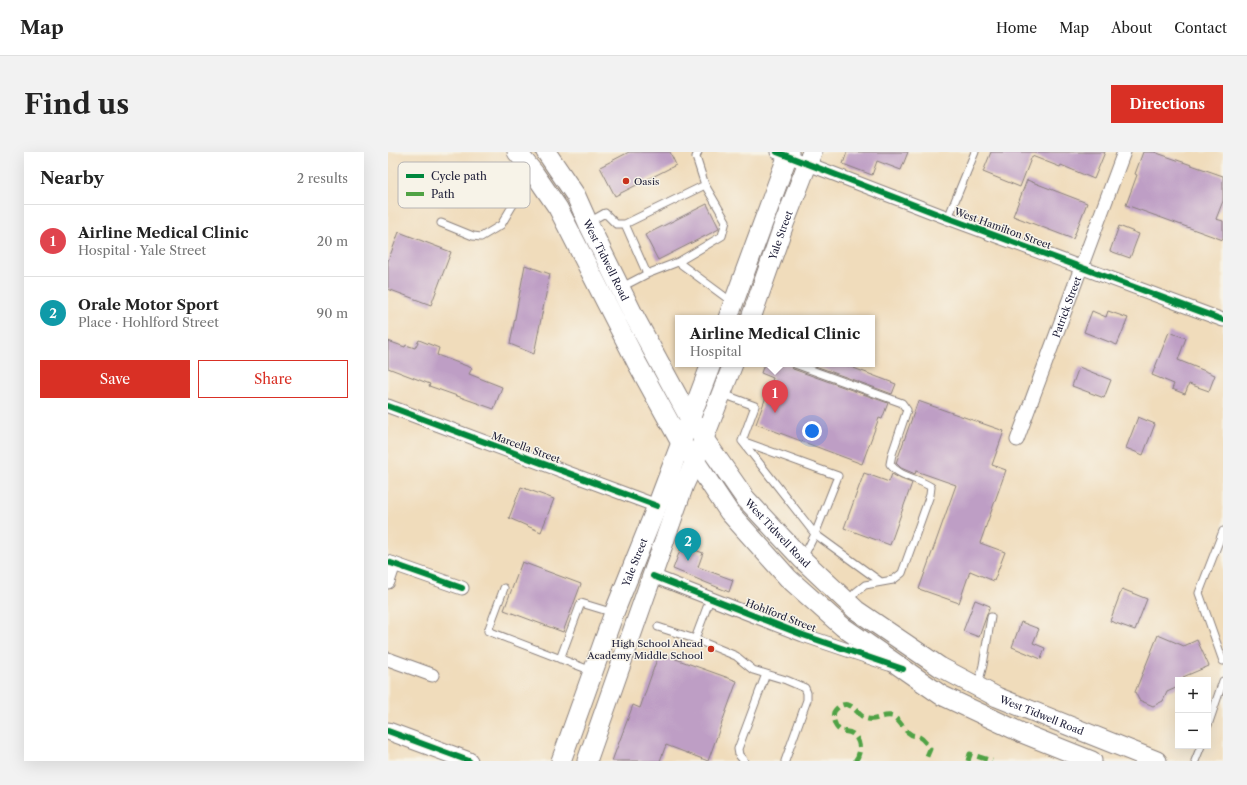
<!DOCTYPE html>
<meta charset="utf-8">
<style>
body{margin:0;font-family:"Libre Caslon Text",serif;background:#f2f2f2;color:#222}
.controls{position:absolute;right:12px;bottom:12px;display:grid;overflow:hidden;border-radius:0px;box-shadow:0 4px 16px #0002}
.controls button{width:36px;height:36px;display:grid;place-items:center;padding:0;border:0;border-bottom:1px solid #e0e0e0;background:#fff;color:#222;font:20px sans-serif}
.you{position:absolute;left:424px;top:279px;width:14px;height:14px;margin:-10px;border:3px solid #fff;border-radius:50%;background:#1a73e8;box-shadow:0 0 0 6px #1a73e833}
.badge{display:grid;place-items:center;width:26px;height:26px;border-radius:50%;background:#d93025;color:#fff;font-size:13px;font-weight:700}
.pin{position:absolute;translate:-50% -33px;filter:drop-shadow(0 1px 2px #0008)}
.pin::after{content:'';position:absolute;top:21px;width:14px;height:12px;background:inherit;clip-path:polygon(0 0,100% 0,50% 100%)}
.popup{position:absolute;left:287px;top:163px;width:200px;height:52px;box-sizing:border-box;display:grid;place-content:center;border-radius:0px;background:#fff;filter:drop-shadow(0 1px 3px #0005);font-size:13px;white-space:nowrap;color:#767676}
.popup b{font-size:15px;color:#222}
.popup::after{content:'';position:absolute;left:50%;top:100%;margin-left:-8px;border:8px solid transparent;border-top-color:#fff}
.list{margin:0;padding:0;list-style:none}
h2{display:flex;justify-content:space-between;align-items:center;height:52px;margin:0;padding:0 16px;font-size:17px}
h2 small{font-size:13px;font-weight:400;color:#767676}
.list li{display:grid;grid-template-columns:26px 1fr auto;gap:12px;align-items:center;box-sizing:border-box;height:72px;padding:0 16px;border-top:1px solid #e0e0e0}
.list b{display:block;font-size:15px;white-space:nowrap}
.list p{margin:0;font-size:13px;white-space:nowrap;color:#767676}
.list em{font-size:13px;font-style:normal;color:#767676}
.actions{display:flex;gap:8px;padding:12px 16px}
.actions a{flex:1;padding:9px 0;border:1px solid #d93025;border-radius:0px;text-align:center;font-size:14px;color:#d93025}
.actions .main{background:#d93025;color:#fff}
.map{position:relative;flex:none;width:835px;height:609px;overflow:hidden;border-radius:0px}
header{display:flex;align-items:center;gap:24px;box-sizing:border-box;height:56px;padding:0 20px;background:#fff;border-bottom:1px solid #e0e0e0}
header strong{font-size:19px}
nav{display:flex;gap:22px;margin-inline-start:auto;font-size:14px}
.intro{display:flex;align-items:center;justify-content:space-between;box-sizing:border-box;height:96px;padding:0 24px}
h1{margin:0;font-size:28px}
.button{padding:10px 18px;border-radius:0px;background:#d93025;color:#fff;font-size:14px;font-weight:700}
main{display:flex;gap:24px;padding:0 24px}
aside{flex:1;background:#fff;border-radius:0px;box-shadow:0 4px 16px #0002}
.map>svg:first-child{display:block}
</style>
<header>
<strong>Map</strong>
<nav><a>Home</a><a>Map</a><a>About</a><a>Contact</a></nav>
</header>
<div class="intro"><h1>Find us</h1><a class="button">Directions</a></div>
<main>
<aside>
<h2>Nearby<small>2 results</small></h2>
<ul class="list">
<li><span class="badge" style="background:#e0444e">1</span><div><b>Airline Medical Clinic</b><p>Hospital · Yale Street</p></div><em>20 m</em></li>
<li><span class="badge" style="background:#0f9aa8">2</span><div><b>Orale Motor Sport</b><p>Place · Hohlford Street</p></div><em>90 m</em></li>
</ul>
<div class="actions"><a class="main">Save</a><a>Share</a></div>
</aside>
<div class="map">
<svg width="835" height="609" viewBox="0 0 835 609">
<rect width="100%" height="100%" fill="#f7f3e8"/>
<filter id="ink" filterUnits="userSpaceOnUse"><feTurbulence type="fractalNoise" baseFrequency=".025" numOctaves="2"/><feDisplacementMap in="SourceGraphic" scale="8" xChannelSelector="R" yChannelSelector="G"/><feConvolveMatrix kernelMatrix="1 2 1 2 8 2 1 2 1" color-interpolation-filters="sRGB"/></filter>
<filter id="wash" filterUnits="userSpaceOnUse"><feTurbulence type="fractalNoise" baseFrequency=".012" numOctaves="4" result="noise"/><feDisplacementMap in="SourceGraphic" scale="16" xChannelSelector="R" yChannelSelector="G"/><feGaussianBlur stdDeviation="0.9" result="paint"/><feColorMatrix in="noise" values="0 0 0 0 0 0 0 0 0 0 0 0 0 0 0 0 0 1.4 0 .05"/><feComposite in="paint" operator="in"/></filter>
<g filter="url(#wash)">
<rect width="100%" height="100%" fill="#f0dcbb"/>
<g id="blocks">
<path fill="#be9ec5" d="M241,0H282L288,13L227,44L212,15Z
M459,0H520L513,18L489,9L484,23L455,12Z
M603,0H717L706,27L673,13L672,15L644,4L632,35L595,20Z
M755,0H766L835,24V49L828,67L835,69V88L738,53L749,23L747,22Z
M639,28L699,51L685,87L625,64Z
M319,52L331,76V77L270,108L257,83Z
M731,74L751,82L742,106L722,99Z
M11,80L63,100L43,153L0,137V109Z
M137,113L162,122L146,202L122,192Z
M704,159L718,165L720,159L740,166L729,193L696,180Z
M781,180L798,186L790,208L827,223L821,239L801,232L797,242L784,237L786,232L764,223Z
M31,188L51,196L49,203L84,216L81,222L114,235L106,257L41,234L42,232L0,216V189L17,195L18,193L27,196Z
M376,212H402L403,215L405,217L500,251L494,267L491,266L474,312L368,272L385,226L373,221Z
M422,212H455L508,232L504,242Z
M691,215L723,228L716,246L684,234Z
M530,249L616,279L604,313L618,318L592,391L617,400L606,429L582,419L571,451L531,437L568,333L528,319L527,322L513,316L508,311Z
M750,265L767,272L755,303L738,296Z
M476,321L501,330L504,322L513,327L524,331L502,393L456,376Z
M133,335L166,347L153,380L121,366Z
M294,393L315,401L310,415L345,428L341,440L285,417Z
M134,410L193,432L175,480L116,458Z
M734,437L759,447L747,478L722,469Z
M587,448L602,454L591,485L575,479Z
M633,470L651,477L645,491L657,496L653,507L624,495Z
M770,483L796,494L809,488L821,514L795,525L797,528H790V535L779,540L775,549L765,554L751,548L747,540Z
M271,501L349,529L320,609L278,593L272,609H224L245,553L252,556Z"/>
</g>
</g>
<g filter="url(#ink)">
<use href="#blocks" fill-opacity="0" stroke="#897f7b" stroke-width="1"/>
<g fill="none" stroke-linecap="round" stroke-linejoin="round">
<defs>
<path id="service" d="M310,0L308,5L317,33
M560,66L587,0
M201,70L217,61L228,72H237L317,33L338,69L334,84L290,110L259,122L232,136
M53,71L85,84L93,85L113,73L135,36L146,21
M237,72L259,122
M290,110L344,150
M407,212L514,251L519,258L504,302L502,312C511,325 530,326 543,335L542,343L514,421L505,428L477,433L468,440L460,449
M335,242L367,254L354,289
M835,379L811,441L835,509
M415,406L427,382L450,324L354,289L427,382L493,430
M116,436L100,479L204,519
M322,447L307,487L348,504L365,518L398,528L417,536L419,541V548L397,609
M270,475L307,487
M172,507L193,451L226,461
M590,533L595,513L603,465
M820,573L835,529
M356,609L351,603L350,597L378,522
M807,609L813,594"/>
<g id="minor">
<path d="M389,0L560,66L835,168"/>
<path d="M0,254L269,354"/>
<path id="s1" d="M629,288L736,0"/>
<path d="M0,410L74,436"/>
<path d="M265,424L415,483L501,512"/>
<path d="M0,430L6,412"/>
<path d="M0,507L44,523"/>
</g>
<path id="tertiary" d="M0,579L81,609"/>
<g id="secondary">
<path d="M129,0L146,21L170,56L249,211L293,291L307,309L341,360L400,426L455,475L553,543L634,581L704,609"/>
<path id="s2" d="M158,0L188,44L200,71L245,162L302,267L357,346L414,407L468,458L552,515L609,545L769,609"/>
<path d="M340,166L401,0"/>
<path id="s3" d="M363,166L396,72L424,0"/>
<path id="s4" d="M173,609L226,461L269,354L323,212"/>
<path d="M199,609L296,333L307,309L345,212"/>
</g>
</defs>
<use href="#service" stroke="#897f7b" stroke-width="9"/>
<use href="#minor" stroke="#897f7b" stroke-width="15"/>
<use href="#tertiary" stroke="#897f7b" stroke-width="19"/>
<use href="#secondary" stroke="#897f7b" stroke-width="21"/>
<use href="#service" stroke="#fff" stroke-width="7"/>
<use href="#minor" stroke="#fff" stroke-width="13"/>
<use href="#tertiary" stroke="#fff" stroke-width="17"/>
<use href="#secondary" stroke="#fff" stroke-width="19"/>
<path stroke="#50a245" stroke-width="5" stroke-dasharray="10 5" stroke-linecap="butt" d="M467,609C474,601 473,589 465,582C461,579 457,580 453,579C447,576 444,566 446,560C447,558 450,555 452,554C465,547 469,565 480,567C488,569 495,562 504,564C511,567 515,577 521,581C524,584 526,583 529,584C535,586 539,592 542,597L537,609
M580,609L582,602L604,609"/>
<defs>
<path id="cycleway" d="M389,0L560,66L835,168
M0,254L269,354
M0,410L74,436
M265,424L415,483L515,517
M0,579L81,609"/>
</defs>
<use href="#cycleway" stroke="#f7f3e8" stroke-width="8"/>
<use href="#cycleway" stroke="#00873e" stroke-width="6"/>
</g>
</g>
<g fill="#c8321e" stroke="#f7f3e8" stroke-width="1.5">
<circle cx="238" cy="29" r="4"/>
<circle cx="323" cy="497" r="4"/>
</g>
<g text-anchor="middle" stroke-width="3" stroke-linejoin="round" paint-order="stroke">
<g font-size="10" fill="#22223b" stroke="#f7f3e8" text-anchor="start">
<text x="246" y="33">Oasis</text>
<text x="315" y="495" text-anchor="end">High School Ahead<tspan x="315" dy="12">Academy Middle School</tspan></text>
</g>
<g font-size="10" fill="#22223b" stroke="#f7f3e8">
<text transform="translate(615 76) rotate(20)" y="4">West Hamilton Street</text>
<text dy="4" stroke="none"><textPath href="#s3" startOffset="88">Yale Street</textPath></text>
<text dy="4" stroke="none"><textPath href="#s2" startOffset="124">West Tidwell Road</textPath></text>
<text dy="4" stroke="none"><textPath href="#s1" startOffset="142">Patrick Street</textPath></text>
<text transform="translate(138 295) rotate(20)" y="4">Marcella Street</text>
<text dy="4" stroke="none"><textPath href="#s2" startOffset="448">West Tidwell Road</textPath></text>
<text dy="4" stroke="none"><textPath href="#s4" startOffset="212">Yale Street</textPath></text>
<text transform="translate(393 463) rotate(21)" y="4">Hohlford Street</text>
<text dy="4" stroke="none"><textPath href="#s2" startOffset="772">West Tidwell Road</textPath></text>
</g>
</g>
<rect x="10" y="10" width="132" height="46" rx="6" fill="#f7f3e8" stroke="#b7b4b4" stroke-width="1"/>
<rect x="18" y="22" width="18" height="4" fill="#00873e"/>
<rect x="18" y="40" width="18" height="4" fill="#50a245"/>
<g font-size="11" fill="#22223b">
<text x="43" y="28">Cycle path</text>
<text x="43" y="46">Path</text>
</g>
</svg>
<div class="controls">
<button>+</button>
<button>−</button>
</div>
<div class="you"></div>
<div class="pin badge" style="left:387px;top:261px;background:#e0444e">1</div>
<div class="popup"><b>Airline Medical Clinic</b>Hospital</div>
<div class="pin badge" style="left:300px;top:409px;background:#0f9aa8">2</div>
</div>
</main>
